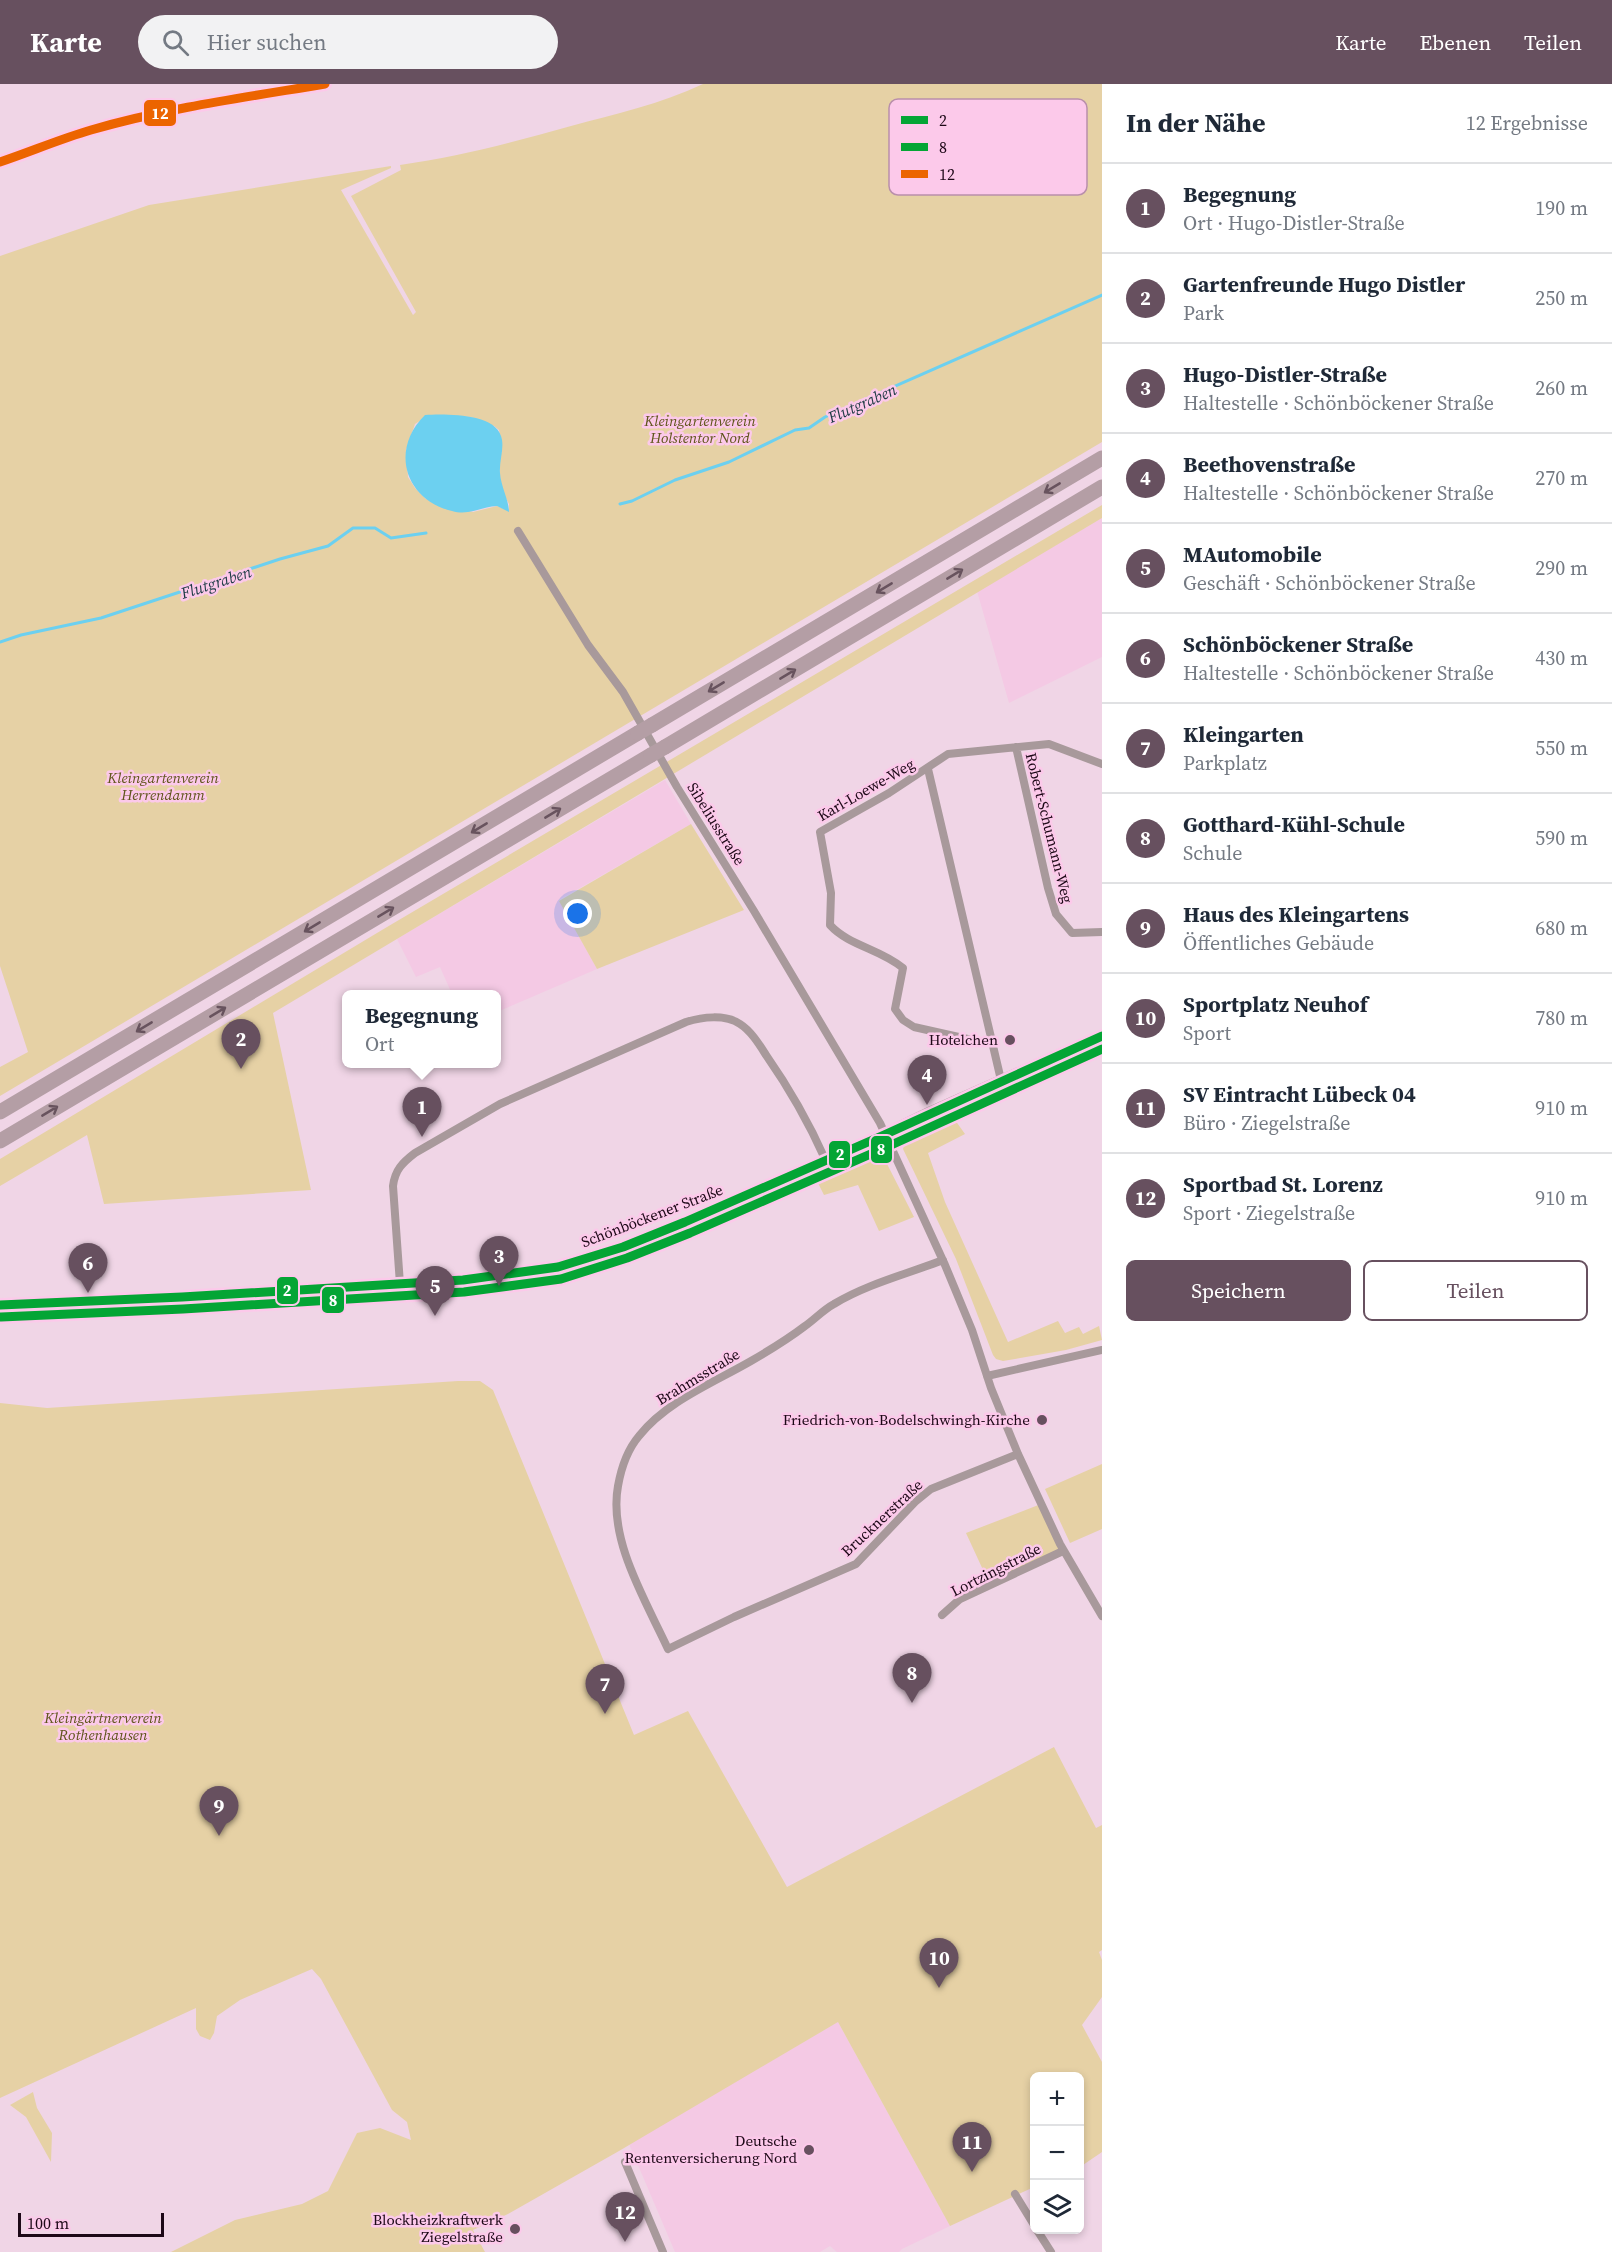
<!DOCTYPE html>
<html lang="de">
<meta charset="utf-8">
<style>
body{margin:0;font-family:"Source Serif 4",serif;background:#f2f2f3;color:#1f2937}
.controls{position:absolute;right:18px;bottom:18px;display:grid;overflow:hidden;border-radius:9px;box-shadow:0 3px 9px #0003}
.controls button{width:54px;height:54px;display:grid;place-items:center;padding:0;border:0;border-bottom:2px solid #e0e1e3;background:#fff;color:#1f2937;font:30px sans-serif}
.scale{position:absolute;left:18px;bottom:15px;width:146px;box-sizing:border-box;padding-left:6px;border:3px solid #1d0817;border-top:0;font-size:16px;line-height:21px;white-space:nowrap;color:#1d0817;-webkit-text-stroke:4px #fcc9ea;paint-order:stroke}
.you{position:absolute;left:578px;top:830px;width:21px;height:21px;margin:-15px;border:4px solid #fff;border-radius:50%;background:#1a73e8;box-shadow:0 0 0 9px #1a73e833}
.badge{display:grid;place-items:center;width:39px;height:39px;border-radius:50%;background:#67505f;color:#fff;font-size:20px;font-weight:700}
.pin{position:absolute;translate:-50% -50px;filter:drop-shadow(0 2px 3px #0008)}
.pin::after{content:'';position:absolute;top:32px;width:21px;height:18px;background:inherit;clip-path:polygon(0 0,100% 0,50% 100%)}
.popup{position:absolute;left:342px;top:906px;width:159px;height:78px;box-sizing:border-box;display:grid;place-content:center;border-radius:9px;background:#fff;filter:drop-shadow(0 2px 4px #0005);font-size:20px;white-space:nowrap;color:#747a83}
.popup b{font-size:22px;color:#1f2937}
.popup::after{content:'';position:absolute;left:50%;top:100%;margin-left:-12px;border:12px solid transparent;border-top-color:#fff}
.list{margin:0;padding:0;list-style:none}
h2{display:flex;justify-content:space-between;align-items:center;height:78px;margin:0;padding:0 24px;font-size:26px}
h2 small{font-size:20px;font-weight:400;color:#747a83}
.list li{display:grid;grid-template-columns:39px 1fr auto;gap:18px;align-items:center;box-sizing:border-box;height:90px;padding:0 24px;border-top:2px solid #e0e1e3}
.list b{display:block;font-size:22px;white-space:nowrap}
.list p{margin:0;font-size:20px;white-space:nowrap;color:#747a83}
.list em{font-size:20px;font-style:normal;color:#747a83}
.actions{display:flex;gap:12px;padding:18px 24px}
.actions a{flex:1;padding:14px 0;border:2px solid #67505f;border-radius:9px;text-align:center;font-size:21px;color:#67505f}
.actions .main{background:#67505f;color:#fff}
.icon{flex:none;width:33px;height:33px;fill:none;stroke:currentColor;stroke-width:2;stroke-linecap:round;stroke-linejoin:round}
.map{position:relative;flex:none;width:1102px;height:2168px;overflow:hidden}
header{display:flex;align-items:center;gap:36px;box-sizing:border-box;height:84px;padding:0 30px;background:#67505f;color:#fff}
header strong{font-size:28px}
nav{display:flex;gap:33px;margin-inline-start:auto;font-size:21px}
.search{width:420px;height:54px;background:#f2f2f3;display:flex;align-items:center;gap:15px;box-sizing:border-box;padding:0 21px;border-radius:33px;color:#747a83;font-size:22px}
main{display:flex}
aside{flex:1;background:#fff}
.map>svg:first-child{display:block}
</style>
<header>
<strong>Karte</strong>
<div class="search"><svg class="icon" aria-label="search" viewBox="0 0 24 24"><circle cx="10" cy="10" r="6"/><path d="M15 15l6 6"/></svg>Hier suchen</div>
<nav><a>Karte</a><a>Ebenen</a><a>Teilen</a></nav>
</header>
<main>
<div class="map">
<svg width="1102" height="2168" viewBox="0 0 1102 2168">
<rect width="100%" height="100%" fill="#f0d5e6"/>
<path fill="#f4c9e4" d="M1102,434V573L1009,619L977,507Z
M665,696L691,740L559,816L597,885L497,928V910H452L440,883L416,893L397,855Z
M838,1938L950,2142L902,2165L899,2168H837L830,2162L820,2168H675L629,2060Z"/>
<path fill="#e6d1a5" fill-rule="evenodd" d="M703,0H1102V358L0,1012V983L28,968L0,882V172L149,121L391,82V84L341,106L413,231L416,228L351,112L401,86L400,81C459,73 514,58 571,42C615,30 661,20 703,0ZM429,331L471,333L494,342L499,346L502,365L499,379L501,405L509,420V427L497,422L473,428L426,415L415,404L408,393L406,366L415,340Z
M1102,421V434L273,929L311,1106L104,1120L87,1051L0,1102V1075L387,843Z
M691,740L744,826L597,885L559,817Z
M955,1036L965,1050L928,1069L945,1118L1008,1258L1058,1237L1065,1249L1079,1243L1083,1250L1099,1242L1102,1256L1066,1266L1003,1277L996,1275L993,1271L956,1175L903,1065L905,1059Z
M877,1072L885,1076L914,1133L879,1147L858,1101L824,1111L817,1097Z
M458,1297H480L493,1306L634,1651L688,1627L787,1803L1054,1663L1096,1744L1102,1741V1866L1099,1868L1102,1876V1913L1082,1941L1102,1978V2068L1080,2083V1992H1034V2103L950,2142L838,1938L619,2067L508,2130L473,2146L485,2168H171L235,2136L302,2120L328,2107L357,2049L380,2044L411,2056L407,2038L392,2026L321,1895L312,1885L240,1916L217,1932L214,1949L210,1956L200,1952L196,1945V1924L0,2014V1319L47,1324Z
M1102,1380V1445L1070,1459L1045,1405Z
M1041,1420L1063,1467L990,1501L966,1449Z
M33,2008L37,2024L52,2049L51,2078L26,2033L10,2021Z"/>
<path fill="#6cd0f0" d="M425,331C444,330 494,329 501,352C505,363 499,377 500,389C501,403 509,416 509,428L497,422C480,423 469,432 452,427C404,415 390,365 425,331Z"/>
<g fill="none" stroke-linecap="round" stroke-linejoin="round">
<path stroke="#6cd0f0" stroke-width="3" d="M620,420L632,417L675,396L729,378L795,346L809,344L825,333L1102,211
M0,558L21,551L101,534L280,475L328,462L353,444H375L391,454L426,449"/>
<path stroke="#a8999b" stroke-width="8" d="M0,78C30,68 60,55 91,46C168,25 247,13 325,0
M518,447L588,561L623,608L677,703L754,827L880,1039L945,1181L972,1246L991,1304L1018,1370L1060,1460L1102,1532
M1016,663L1048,804L1056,830L1072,849L1102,848
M928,685L1001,996
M990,956L981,958L914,943L903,936L895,925L903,884C881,865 849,862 830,841L831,809L820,748L889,709L948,670L1049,660L1102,680
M943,1176C907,1190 867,1200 834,1220C823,1226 815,1235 805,1242C788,1255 770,1266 751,1277C713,1299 667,1317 639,1352C628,1365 621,1385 618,1402C608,1456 646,1517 668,1565L734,1533L856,1480L915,1418L931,1405L1018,1370
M400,1200L393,1102C395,1086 402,1079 415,1069L500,1020L686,938C702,933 725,930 740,940C751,947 759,960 766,971C789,1004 809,1039 825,1075
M987,1292L1102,1266
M942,1531L960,1515L1063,1467
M625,2078L663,2168
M1015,2110L1034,2141
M1037,2146L1051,2168"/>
<path stroke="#b4a0a6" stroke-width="12" d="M0,1221L182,1213L463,1196L558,1183L623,1163L685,1138L884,1051L929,1029L1102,952"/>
<path stroke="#b49ea5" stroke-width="15" d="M652,641L1102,374
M665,663L1102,403
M0,1028L638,649
M0,1057L651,671"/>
<path stroke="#b49ea5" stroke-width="15" d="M638,649L652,641
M651,671L665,663"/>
<defs>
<path id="bus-1" d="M0,1221L182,1213L463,1196L558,1183L623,1163L685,1138L884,1051L1102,952"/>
<path id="bus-2" d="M1,1233L183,1225L464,1208L561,1195L627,1174L690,1149L889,1062L1102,965"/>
<path id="bus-3" d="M0,78C30,68 60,55 91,46C167,24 247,13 325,0"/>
</defs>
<use href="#bus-1" stroke="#fcc9ea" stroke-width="14"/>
<use href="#bus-2" stroke="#fcc9ea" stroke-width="14"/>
<use href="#bus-3" stroke="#fcc9ea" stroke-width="14"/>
<use href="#bus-1" stroke="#04a535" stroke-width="9"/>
<use href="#bus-2" stroke="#04a535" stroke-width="9"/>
<use href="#bus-3" stroke="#ec6400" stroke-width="9"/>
</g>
<defs><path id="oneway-shaft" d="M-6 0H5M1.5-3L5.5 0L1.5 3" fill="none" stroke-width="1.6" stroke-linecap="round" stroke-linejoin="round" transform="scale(1.5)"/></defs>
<g stroke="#68535e">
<use href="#oneway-shaft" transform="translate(1052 404) rotate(149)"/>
<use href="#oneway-shaft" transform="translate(955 490) rotate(-31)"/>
<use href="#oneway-shaft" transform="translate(884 504) rotate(149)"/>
<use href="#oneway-shaft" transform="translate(788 590) rotate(-31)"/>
<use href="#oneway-shaft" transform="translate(716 603) rotate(149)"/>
<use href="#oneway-shaft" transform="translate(553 729) rotate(-31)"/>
<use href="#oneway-shaft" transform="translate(479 744) rotate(149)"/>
<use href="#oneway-shaft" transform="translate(386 828) rotate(-31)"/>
<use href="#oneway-shaft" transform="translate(312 843) rotate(149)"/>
<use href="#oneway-shaft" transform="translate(218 928) rotate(-31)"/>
<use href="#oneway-shaft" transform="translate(144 943) rotate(149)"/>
<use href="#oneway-shaft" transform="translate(50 1027) rotate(-31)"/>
</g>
<g fill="#67505f" stroke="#fcc9ea" stroke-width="2">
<circle cx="1010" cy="956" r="6"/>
<circle cx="1042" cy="1336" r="6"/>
<circle cx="809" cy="2066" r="6"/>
<circle cx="515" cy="2145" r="6"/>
</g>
<g text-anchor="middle" stroke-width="5" stroke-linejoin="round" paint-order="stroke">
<g font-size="15" font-style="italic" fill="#5f551a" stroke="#fcc9ea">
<text x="700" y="342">Kleingartenverein<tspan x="700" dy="17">Holstentor Nord</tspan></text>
<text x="163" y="699">Kleingartenverein<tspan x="163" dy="17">Herrendamm</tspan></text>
<text x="103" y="1639">Kleingärtnerverein<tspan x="103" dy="17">Rothenhausen</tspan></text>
</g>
<g font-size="15" fill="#1d0817" stroke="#fcc9ea">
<text transform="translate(866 706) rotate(-30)" y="5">Karl-Loewe-Weg</text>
<text transform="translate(716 740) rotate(58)" y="5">Sibeliusstraße</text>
<text transform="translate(1049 744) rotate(76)" y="5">Robert-Schumann-Weg</text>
<text transform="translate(652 1132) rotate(-21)" y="5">Schönböckener Straße</text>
<text transform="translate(698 1293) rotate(-31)" y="5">Brahmsstraße</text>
<text transform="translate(882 1434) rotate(-43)" y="5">Brucknerstraße</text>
<text transform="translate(996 1486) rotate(-27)" y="5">Lortzingstraße</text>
</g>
<g font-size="15" fill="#1d0817" stroke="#fcc9ea" text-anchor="end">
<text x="998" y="961">Hotelchen</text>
<text x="1030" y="1341">Friedrich-von-Bodelschwingh-Kirche</text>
<text x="797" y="2062">Deutsche<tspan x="797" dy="17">Rentenversicherung Nord</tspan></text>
<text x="503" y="2141">Blockheizkraftwerk<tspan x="503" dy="17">Ziegelstraße</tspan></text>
</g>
<g font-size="16" font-style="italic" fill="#1d3b44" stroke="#fcc9ea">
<text transform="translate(862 319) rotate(-24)" y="6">Flutgraben</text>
<text transform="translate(216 498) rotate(-18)" y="6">Flutgraben</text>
</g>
</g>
<rect x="889" y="15" width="198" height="96" rx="9" fill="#fcc9ea" stroke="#b98fab" stroke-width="1.5"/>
<rect x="901" y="32" width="27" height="8" fill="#04a535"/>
<rect x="901" y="59" width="27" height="8" fill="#04a535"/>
<rect x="901" y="86" width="27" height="8" fill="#ec6400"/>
<g font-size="16" fill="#1d0817">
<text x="939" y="42">2</text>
<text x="939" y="69">8</text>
<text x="939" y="96">12</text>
</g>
<g stroke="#fcc9ea" stroke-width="2">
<rect x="143" y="15" width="34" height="28" rx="6" fill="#ec6400"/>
<rect x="870" y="1051" width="23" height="29" rx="6" fill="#04a535"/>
<rect x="828" y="1056" width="23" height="29" rx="6" fill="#04a535"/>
<rect x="276" y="1192" width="23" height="29" rx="6" fill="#04a535"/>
<rect x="321" y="1202" width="24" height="28" rx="6" fill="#04a535"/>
</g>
<g font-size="16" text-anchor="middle" font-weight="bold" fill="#fff">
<text x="160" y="35">12</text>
<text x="881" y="1071">8</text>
<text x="840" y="1076">2</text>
<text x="287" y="1212">2</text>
<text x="333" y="1222">8</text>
</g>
</svg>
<div class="controls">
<button>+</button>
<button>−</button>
<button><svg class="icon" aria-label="layers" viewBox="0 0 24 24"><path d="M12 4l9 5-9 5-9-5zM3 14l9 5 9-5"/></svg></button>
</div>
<div class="scale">100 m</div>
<div class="you"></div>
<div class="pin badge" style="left:422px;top:1053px">1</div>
<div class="popup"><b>Begegnung</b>Ort</div>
<div class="pin badge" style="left:241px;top:985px">2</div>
<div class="pin badge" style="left:499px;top:1202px">3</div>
<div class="pin badge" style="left:927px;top:1021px">4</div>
<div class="pin badge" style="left:435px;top:1232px">5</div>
<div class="pin badge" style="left:88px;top:1209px">6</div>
<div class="pin badge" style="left:605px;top:1630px">7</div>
<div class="pin badge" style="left:912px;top:1619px">8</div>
<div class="pin badge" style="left:219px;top:1752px">9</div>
<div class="pin badge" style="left:939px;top:1904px">10</div>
<div class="pin badge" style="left:972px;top:2088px">11</div>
<div class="pin badge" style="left:625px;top:2158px">12</div>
</div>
<aside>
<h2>In der Nähe<small>12 Ergebnisse</small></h2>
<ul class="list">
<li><span class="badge">1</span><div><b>Begegnung</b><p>Ort · Hugo-Distler-Straße</p></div><em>190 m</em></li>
<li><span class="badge">2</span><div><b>Gartenfreunde Hugo Distler</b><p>Park</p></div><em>250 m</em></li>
<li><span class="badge">3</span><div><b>Hugo-Distler-Straße</b><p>Haltestelle · Schönböckener Straße</p></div><em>260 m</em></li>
<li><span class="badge">4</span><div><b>Beethovenstraße</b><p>Haltestelle · Schönböckener Straße</p></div><em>270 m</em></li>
<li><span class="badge">5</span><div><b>MAutomobile</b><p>Geschäft · Schönböckener Straße</p></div><em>290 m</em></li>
<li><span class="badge">6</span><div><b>Schönböckener Straße</b><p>Haltestelle · Schönböckener Straße</p></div><em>430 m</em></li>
<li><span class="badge">7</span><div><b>Kleingarten</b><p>Parkplatz</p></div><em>550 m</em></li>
<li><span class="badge">8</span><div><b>Gotthard-Kühl-Schule</b><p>Schule</p></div><em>590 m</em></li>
<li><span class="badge">9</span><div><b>Haus des Kleingartens</b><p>Öffentliches Gebäude</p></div><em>680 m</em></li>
<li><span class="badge">10</span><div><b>Sportplatz Neuhof</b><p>Sport</p></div><em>780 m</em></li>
<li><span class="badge">11</span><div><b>SV Eintracht Lübeck 04</b><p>Büro · Ziegelstraße</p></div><em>910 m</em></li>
<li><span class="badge">12</span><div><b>Sportbad St. Lorenz</b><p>Sport · Ziegelstraße</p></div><em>910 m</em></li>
</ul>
<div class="actions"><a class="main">Speichern</a><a>Teilen</a></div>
</aside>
</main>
